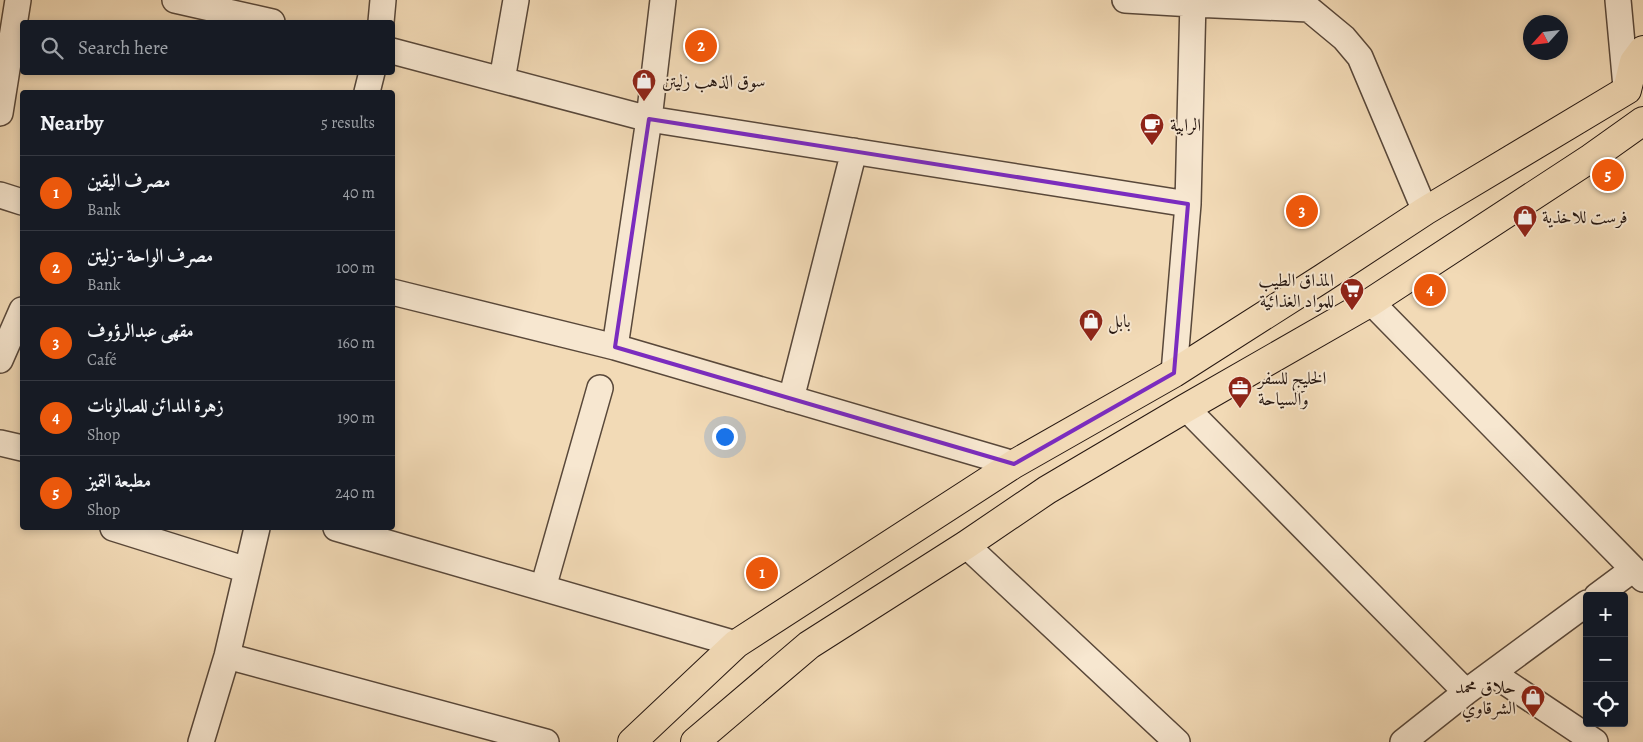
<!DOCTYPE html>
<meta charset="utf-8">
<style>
body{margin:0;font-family:Alegreya,Amiri,serif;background:#20242c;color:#f1f3f6}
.controls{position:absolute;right:15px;bottom:15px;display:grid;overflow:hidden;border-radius:5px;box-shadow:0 2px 8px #0003}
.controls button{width:45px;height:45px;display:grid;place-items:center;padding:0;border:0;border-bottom:1px solid #363941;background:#171b24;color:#f1f3f6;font:25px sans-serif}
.compass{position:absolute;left:1523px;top:15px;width:45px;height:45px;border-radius:50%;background:#171b24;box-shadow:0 2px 8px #0003;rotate:243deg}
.you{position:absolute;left:724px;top:436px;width:18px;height:18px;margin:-12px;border:4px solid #fff;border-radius:50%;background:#1a73e8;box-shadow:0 0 0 8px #1a73e833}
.badge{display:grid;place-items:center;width:32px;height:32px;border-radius:50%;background:#ea580c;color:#fff;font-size:16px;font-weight:700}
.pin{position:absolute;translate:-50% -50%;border:2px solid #fff;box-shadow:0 1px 5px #0006}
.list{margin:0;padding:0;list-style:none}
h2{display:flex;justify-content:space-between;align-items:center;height:65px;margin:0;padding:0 20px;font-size:21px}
h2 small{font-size:16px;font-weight:400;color:#9ea1a6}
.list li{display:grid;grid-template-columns:32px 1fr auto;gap:15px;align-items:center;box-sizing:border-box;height:75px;padding:0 20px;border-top:1px solid #363941}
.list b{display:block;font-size:19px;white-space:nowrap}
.list p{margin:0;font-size:16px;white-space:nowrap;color:#9ea1a6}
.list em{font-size:16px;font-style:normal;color:#9ea1a6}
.icon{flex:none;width:28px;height:28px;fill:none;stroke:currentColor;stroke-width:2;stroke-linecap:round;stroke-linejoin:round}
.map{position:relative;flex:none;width:1643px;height:742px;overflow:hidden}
.search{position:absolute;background:#171b24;box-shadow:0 2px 8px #0003;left:20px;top:20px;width:375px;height:55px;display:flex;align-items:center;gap:12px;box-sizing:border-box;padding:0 18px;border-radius:5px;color:#9ea1a6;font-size:19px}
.panel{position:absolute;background:#171b24;box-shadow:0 2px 8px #0003;left:20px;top:90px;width:375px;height:440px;border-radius:5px}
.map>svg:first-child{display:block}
</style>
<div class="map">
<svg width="1643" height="742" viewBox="0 0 1643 742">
<rect width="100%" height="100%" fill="#f2dab6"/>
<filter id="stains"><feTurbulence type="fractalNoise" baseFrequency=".004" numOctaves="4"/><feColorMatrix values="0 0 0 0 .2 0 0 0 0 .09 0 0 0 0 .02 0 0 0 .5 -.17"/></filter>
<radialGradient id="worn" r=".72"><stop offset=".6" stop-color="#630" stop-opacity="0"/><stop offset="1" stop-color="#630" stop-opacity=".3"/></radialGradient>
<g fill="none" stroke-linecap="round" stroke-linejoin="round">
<defs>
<path id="minor" d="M175,0L272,22
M1125,0L1193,4L1309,9L1344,38L1360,57L1425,211
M1618,0L1626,87
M381,22L383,0
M392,51L649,119L1188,204
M502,80L516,0
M367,92L372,72
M0,113L18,0
M0,195L22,202
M392,292L615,347L1014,464
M1371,302L1643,579
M615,347L649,119L663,0
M0,360L22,310
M1174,373L1188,204L1193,0
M791,399L854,151
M1186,408L1466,692
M0,443L22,448
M113,528L247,570
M336,528L736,644
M966,545L1177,742
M543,588L600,388
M1597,596L1632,570
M227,656L546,742
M1492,673L1595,742
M201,742L227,656L257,528
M1403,742L1466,692L1587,603"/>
<path id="major" d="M632,742L736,644L1014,464L1174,373L1323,278L1425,211L1627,90L1634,62L1643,50
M695,742L809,645L966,545L1047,490L1186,408L1371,302L1591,158L1643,121"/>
</defs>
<use href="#minor" stroke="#59483a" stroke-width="28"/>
<use href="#major" stroke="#261711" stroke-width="30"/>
<use href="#minor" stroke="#f7e7d0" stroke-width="25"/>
<use href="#major" stroke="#f2dab6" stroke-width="28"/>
</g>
<path fill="none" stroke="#7b2cbf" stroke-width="4" stroke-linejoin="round" d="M649,119L1188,204L1174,373L1014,464L615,347Z"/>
<defs>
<symbol id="shop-pin" viewBox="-11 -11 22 30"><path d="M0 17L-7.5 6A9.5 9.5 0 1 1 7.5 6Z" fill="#8f2418" stroke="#f7e7d0"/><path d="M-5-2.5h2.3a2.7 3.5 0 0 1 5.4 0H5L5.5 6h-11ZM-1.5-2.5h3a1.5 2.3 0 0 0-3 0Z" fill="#fff"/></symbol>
<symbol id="cafe-pin" viewBox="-11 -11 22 30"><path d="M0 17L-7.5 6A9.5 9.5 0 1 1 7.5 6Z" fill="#8f2418" stroke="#f7e7d0"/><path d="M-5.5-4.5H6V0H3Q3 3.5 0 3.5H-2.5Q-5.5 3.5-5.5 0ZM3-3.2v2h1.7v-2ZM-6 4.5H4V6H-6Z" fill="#fff"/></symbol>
<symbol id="supermarket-pin" viewBox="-11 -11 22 30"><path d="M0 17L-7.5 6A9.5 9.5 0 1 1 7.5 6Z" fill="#8f2418" stroke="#f7e7d0"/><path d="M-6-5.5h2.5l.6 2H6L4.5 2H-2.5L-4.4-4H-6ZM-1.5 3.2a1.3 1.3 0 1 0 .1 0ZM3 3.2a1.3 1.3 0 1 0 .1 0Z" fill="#fff"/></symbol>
<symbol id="office-pin" viewBox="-11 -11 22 30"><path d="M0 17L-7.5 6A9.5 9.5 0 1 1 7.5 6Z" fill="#8f2418" stroke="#f7e7d0"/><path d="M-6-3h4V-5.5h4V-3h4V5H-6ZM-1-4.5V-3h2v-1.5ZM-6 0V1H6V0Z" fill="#fff"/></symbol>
</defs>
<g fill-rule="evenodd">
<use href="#shop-pin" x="630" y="67" width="28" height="38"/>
<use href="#cafe-pin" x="1138" y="111" width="28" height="38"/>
<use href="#shop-pin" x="1511" y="203" width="28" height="38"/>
<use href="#supermarket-pin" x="1338" y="276" width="28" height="38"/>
<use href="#shop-pin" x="1077" y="307" width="28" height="38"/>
<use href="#office-pin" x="1226" y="374" width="28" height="38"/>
<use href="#shop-pin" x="1519" y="683" width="28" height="38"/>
</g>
<g text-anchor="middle" stroke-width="4" stroke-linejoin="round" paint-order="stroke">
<g font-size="18" fill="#261711" stroke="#f7e7d0" text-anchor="start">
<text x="662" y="87">سوق الذهب زليتن</text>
<text x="1170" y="131">الرابية</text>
<text x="1542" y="223">فرست للاخذية</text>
<text x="1334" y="286" text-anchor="end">المذاق الطيب<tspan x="1334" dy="21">للمواد الغذائية</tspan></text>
<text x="1108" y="327">بابل</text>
<text x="1258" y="384">الخليج للسفر<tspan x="1258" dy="21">والسياحة</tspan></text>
<text x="1516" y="693" text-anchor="end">حلاق محمد<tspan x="1516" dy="21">الشرقاوي</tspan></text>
</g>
</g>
<rect width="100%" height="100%" filter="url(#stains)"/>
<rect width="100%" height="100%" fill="url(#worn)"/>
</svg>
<div class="controls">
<button>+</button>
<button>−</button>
<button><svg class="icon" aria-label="locate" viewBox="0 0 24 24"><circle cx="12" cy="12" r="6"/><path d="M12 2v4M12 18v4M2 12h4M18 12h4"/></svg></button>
</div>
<svg class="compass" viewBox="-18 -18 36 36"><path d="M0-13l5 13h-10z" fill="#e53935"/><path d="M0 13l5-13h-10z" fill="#9ea1a6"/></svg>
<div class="you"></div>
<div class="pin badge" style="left:762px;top:573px">1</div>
<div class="pin badge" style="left:701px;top:46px">2</div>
<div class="pin badge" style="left:1302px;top:211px">3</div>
<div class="pin badge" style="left:1430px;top:290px">4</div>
<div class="pin badge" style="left:1608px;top:175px">5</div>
<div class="search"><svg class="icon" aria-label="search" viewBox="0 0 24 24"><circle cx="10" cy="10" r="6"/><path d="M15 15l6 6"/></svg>Search here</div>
<section class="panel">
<h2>Nearby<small>5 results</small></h2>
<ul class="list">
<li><span class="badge">1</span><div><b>مصرف اليقين</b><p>Bank</p></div><em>40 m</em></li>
<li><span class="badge">2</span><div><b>مصرف الواحة -زليتن</b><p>Bank</p></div><em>100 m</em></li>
<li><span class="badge">3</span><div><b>مقهى عبدالرؤوف</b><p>Café</p></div><em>160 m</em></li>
<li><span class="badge">4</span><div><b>زهرة المدائن للصالونات</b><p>Shop</p></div><em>190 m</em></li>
<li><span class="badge">5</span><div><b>مطبعة التميز</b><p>Shop</p></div><em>240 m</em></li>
</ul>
</section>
</div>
